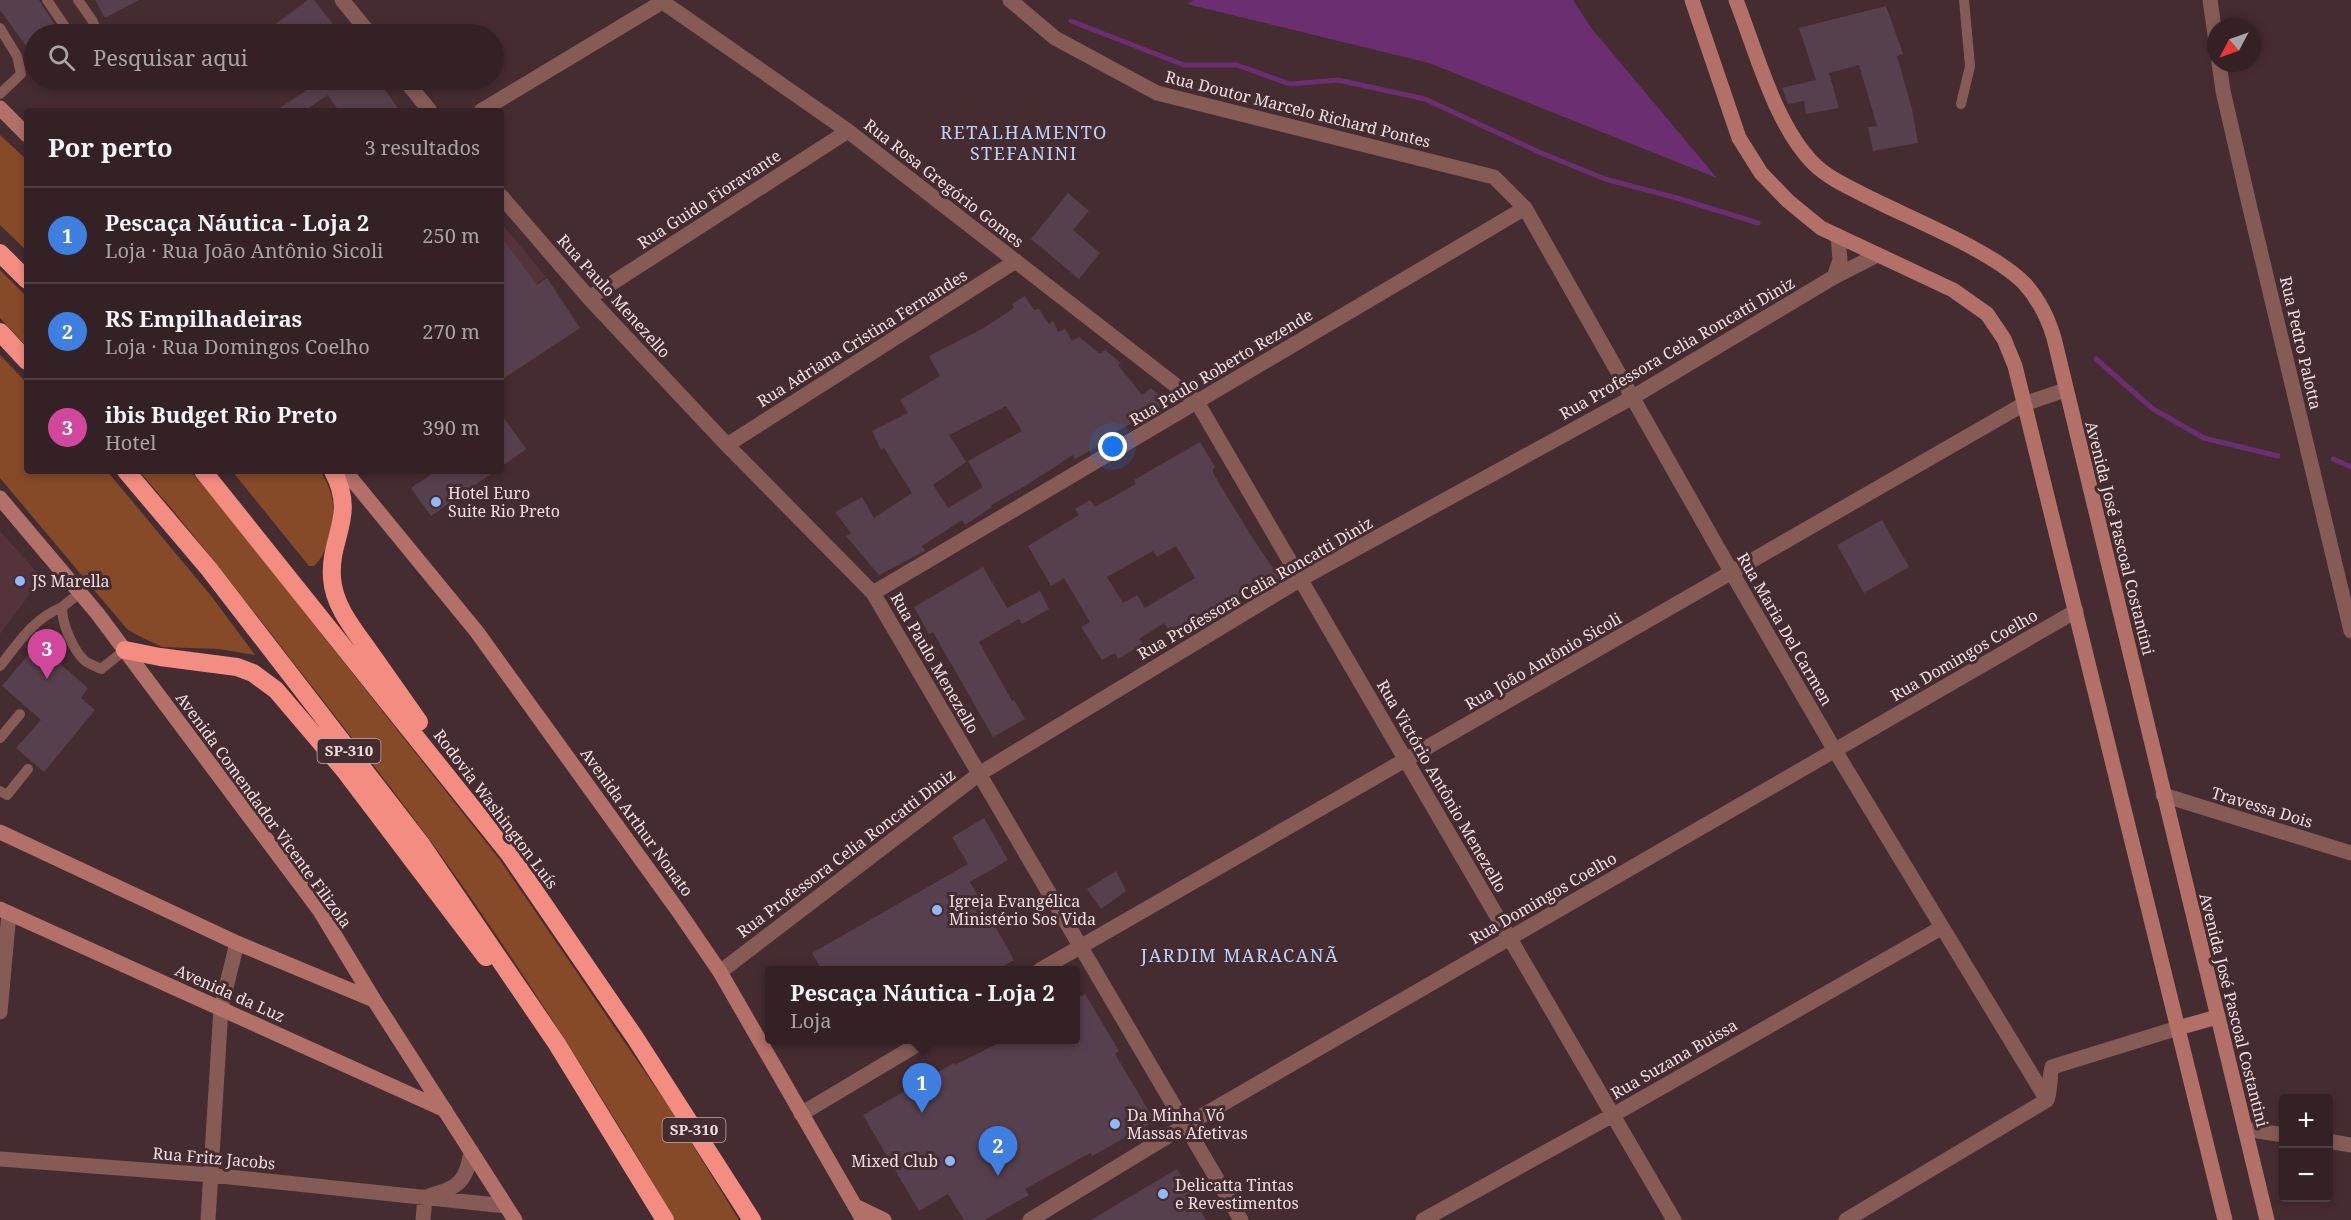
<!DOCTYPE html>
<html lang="pt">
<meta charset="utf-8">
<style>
body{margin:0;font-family:"Noto Serif",serif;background:#3c292d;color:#f1f3f6}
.controls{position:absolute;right:18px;bottom:18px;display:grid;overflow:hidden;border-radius:6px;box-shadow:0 3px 9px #0003}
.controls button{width:54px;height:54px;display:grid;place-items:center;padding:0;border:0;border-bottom:2px solid #4e3e42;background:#342125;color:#f1f3f6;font:30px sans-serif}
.compass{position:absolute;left:2207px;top:18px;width:54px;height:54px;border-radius:50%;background:#342125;box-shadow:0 3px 9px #0003;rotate:229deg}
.you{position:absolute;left:1113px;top:447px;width:21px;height:21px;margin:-15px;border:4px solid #fff;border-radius:50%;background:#1a73e8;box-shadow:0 0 0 9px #1a73e833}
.badge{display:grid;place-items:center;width:39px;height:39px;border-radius:50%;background:#b45309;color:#fff;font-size:20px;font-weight:700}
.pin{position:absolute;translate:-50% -50px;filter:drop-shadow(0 2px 3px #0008)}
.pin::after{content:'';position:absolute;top:32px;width:21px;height:18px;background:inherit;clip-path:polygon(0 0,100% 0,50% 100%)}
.popup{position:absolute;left:765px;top:966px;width:315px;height:78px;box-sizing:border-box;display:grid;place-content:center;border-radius:6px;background:#342125;filter:drop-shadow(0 2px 4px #0005);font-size:20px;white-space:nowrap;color:#a9a3a7}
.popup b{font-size:22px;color:#f1f3f6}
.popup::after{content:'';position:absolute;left:50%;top:100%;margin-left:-12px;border:12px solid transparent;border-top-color:#342125}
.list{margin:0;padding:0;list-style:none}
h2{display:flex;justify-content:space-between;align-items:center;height:78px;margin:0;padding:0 24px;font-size:26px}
h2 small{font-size:20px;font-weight:400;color:#a9a3a7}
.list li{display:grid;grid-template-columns:39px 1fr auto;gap:18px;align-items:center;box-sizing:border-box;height:96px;padding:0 24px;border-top:2px solid #4e3e42}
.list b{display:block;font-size:22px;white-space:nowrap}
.list p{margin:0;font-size:20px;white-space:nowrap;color:#a9a3a7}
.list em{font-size:20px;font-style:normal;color:#a9a3a7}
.icon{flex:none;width:33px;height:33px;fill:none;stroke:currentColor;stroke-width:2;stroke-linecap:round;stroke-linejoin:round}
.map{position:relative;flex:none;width:2351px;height:1220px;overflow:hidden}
.search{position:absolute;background:#342125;box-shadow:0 3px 9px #0003;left:24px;top:24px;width:480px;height:66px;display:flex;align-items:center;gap:15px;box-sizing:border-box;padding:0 21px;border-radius:33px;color:#a9a3a7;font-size:22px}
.panel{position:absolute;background:#342125;box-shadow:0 3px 9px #0003;left:24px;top:108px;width:480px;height:366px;border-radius:6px}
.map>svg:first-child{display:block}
</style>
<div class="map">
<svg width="2351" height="1220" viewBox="0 0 2351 1220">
<rect width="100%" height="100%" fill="#452c31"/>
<path fill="#54343a" d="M501,223L546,277L501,307Z
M0,531L42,578L0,634Z"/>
<path fill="#864a29" d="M0,135L27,160V251L0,225Z
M0,270L27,297V347L0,318Z
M0,355L27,383V471H107L212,597L255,655L219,649L162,647L135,634L127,629L0,478Z
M139,471H190L215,499L500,860L673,1113L739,1220H675C609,1107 539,996 464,888C410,810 351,737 293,662C243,598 194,533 139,471Z
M232,471H320C336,495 336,513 328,540C325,550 322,559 314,566H309Z"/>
<path fill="#6b2e71" d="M1194,0H1573L1592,29L1717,178L1429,63L1187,4Z"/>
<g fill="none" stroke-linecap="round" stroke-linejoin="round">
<path stroke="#6b2e71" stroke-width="5" d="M1071,21L1184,65H1237L1290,84L1338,80L1425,99L1539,152L1605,179L1677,198L1758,223
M2096,359L2153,409L2204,438L2278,456
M2333,459L2351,467"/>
</g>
<path fill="#57404d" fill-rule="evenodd" d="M0,0H39L61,34H34V57L0,10Z
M95,0H139L105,18Z
M308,0H314L341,34H262Z
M1886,6L1903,54L1897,56L1912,109L1918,143L1873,151L1868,127L1877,126L1859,65L1829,73L1839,108L1806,114L1804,101L1788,104L1782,88L1816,80L1799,28Z
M317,80H378L400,111H339L328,95L304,111H275L319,82Z
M1068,193L1089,211L1073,230L1100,253L1079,279L1031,239Z
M501,236L537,285L547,278L580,328L501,380Z
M1025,296L1034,310L1039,309L1049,324L1053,321L1058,332L1065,329L1072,341L1079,337L1100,354L1105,350L1121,363L1118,365L1142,395L1151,388L1168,403L1145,421L1142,418L1098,441L1100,445L1075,459L1073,455L1025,486L991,505L992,507L965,525L962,520L922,546L925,551L879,575L846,536L851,533L835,512L862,497L874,518L912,493L884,448L881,450L872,431L908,413L900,400L940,376L929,356L982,329L1014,308L1012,304ZM1006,406L1022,431L968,461L983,487L948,508L933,485L966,462L949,435Z
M501,414L526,449L501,467Z
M1200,442L1215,467L1213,469V473L1250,534L1281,580L1254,596L1250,590L1221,608L1219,605L1171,634L1164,623L1139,639L1143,644L1118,659L1115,653L1102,660L1081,627L1090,622L1064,578L1051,586L1028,546L1079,515L1075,509L1090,500L1095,507L1136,484L1134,480ZM1176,546L1195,578L1145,608L1137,595L1123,603L1107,577L1153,551L1157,557Z
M436,471H495L431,516L411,488Z
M1882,520L1909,567L1864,593L1837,545Z
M983,567L1007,608L1040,591L1049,609L1022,624L1019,619L979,642L1012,701L1014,700L1025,719L993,737L933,632L929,634L914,607Z
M33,649L40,654L44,650L88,688L81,698L95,710L44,772L16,748L41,720L2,686Z
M984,818L1008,860L970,882L1014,960L996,970H822L812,953L968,864L952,837Z
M1116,871L1126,891L1101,909L1087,889Z
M1085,994L1119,1051L1115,1054L1155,1121L1092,1156L1090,1153L1025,1189L1029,1195L984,1220H964L948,1194L919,1211L863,1115L954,1063L955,1065L1005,1040H1075V1000Z
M1177,1169L1206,1220H1091Z"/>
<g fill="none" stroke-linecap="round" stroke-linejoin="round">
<path stroke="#865b56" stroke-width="10" d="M47,0L70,34
M78,0L92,20L98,34
M0,28L17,56L21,74L0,94
M1961,104L1970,66L1964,0
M80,593L62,607C62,624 72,648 84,660C88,664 96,666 101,669L125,650
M0,666C20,641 32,620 62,607
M0,738L20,714
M0,791L7,795L28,769"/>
<path stroke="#865b56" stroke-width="15" d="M342,0L370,34
M660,0L848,131L1197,402L1674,1220
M1010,0L1055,38L1157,93L1494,177L1525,208L1732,573L1834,749L2047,1100
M2210,0L2216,42
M2219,63L2223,91L2249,204L2351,631
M405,80L430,111
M481,111L662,2
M501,196L589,298L727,445L873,593L1241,1220
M1834,277L1840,260L1838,236
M589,298L848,131
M727,445L1016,261
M873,593L1525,208
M2163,795L2351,853
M1040,970L2024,404L2065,390
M720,972L979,774L1301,579L1633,397L1834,277L1877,255
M0,1012L9,913
M801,1114L925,1040
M2245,1129L2284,1135
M2328,1141L2351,1145
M0,1159L211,1175L506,1206
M431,1195C459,1188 467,1180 471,1151
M208,1220L221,1008L237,943
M423,1220L425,1197
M1030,1220L1186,1125L2076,611
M1423,1220L1613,1115L1941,928
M1846,1220L2047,1100C2051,1089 2049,1078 2052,1067L2178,1028"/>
<path stroke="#b27068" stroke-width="15" d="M1692,0L1739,138L1761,173L1788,201L1821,228L1953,290L1987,314L2004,339L2015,366L2225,1220
M1736,0C1756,51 1775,125 1814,164C1829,179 1853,189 1872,199C1914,220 1992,251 2024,283C2039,299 2048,318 2054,338L2267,1220
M0,108L27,135
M345,471L477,632L679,912L720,972L863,1220
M0,498L97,613L320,911L374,1000L515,1220
M0,832L237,943L374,1000
M0,909L445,1110
M2178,1028L2217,1017
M855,1206L884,1220"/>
<path stroke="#f38d82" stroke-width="18" d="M0,253L27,280
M0,332L27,361
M126,471L209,569L421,844L557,1044L665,1220
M203,471L510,855L636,1039L752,1220
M333,471C357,517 329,536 332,578C334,609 358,634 374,658C389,679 404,701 419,722
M125,650L160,657L237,667L253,673L276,690L345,771L486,957"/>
</g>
<g fill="#8fb8fd" stroke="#452c31" stroke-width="2">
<circle cx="436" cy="502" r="6"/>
<circle cx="20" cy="581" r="6"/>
<circle cx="937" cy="910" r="6"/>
<circle cx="1115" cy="1124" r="6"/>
<circle cx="950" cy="1161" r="6"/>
<circle cx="1163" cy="1194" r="6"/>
</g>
<g text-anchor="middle" stroke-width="6" stroke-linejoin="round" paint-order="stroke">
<g fill="#452c31" stroke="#bda9ad" stroke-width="1.5">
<rect x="317.5" y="739" width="63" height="24" rx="4.5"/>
<rect x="662.5" y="1118" width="63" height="24" rx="4.5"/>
</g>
<g font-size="15" font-weight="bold" fill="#f0dfe2">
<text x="349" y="756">SP-310</text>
<text x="694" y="1135">SP-310</text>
</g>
<g font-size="16" fill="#f0dfe2" stroke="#452c31">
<text transform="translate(1298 109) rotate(14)" y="6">Rua Doutor Marcelo Richard Pontes</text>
<text transform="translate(944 183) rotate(38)" y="6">Rua Rosa Gregório Gomes</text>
<text transform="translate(709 199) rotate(-33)" y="6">Rua Guido Fioravante</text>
<text transform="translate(614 296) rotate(48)" y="6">Rua Paulo Menezello</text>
<text transform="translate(862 338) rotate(-32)" y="6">Rua Adriana Cristina Fernandes</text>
<text transform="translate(2301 343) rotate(77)" y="6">Rua Pedro Palotta</text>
<text transform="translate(1677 348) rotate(-30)" y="6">Rua Professora Celia Roncatti Diniz</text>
<text transform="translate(1221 367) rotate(-31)" y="6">Rua Paulo Roberto Rezende</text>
<text transform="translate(2120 538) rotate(76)" y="6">Avenida José Pascoal Costantini</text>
<text transform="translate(1255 588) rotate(-30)" y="6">Rua Professora Celia Roncatti Diniz</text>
<text transform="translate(1785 629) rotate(60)" y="6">Rua Maria Del Carmen</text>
<text transform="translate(1964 655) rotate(-30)" y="6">Rua Domingos Coelho</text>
<text transform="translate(1543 661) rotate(-30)" y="6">Rua João Antônio Sicoli</text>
<text transform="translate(935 663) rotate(60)" y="6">Rua Paulo Menezello</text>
<text transform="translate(1442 786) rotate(60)" y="6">Rua Victório Antônio Menezello</text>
<text transform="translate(2262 807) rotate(17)" y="6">Travessa Dois</text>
<text transform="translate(496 809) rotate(53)" y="6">Rodovia Washington Luís</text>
<text transform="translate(264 810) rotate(54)" y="6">Avenida Comendador Vicente Filizola</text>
<text transform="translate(637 822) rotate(54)" y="6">Avenida Arthur Nonato</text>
<text transform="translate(846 853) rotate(-37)" y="6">Rua Professora Celia Roncatti Diniz</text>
<text transform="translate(1543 898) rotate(-30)" y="6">Rua Domingos Coelho</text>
<text transform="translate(230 993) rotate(24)" y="6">Avenida da Luz</text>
<text transform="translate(2234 1010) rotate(76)" y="6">Avenida José Pascoal Costantini</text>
<text transform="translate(1674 1059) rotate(-30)" y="6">Rua Suzana Buissa</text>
<text transform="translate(214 1158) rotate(5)" y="6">Rua Fritz Jacobs</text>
</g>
<g font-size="16" fill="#f0dfe2" stroke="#452c31" text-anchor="start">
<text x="448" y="499">Hotel Euro<tspan x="448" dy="18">Suite Rio Preto</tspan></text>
<text x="32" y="587">JS Marella</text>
<text x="949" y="907">Igreja Evangélica<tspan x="949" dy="18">Ministério Sos Vida</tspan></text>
<text x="1127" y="1121">Da Minha Vó<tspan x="1127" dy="18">Massas Afetivas</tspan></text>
<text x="938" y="1167" text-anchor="end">Mixed Club</text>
<text x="1175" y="1191">Delicatta Tintas<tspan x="1175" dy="18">e Revestimentos</tspan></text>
</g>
<g font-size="18" letter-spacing="1.5" fill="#bbd3fa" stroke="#452c31">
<text x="1024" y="139">RETALHAMENTO<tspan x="1024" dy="21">STEFANINI</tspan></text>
<text x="1240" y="962">JARDIM MARACANÃ</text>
</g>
</g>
</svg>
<div class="controls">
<button>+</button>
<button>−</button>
</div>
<svg class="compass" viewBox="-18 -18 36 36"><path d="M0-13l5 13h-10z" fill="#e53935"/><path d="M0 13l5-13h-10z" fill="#a9a3a7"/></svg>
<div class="you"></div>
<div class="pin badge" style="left:922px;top:1113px;background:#3f7fe0">1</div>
<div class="popup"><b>Pescaça Náutica - Loja 2</b>Loja</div>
<div class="pin badge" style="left:998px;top:1176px;background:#3f7fe0">2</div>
<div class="pin badge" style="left:47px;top:679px;background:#d1479c">3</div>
<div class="search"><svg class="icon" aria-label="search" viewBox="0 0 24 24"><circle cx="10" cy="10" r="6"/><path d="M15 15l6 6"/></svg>Pesquisar aqui</div>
<section class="panel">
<h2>Por perto<small>3 resultados</small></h2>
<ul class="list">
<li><span class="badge" style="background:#3f7fe0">1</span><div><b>Pescaça Náutica - Loja 2</b><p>Loja · Rua João Antônio Sicoli</p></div><em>250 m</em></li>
<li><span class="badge" style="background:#3f7fe0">2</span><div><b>RS Empilhadeiras</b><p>Loja · Rua Domingos Coelho</p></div><em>270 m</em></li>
<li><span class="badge" style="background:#d1479c">3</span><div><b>ibis Budget Rio Preto</b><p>Hotel</p></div><em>390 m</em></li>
</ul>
</section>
</div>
